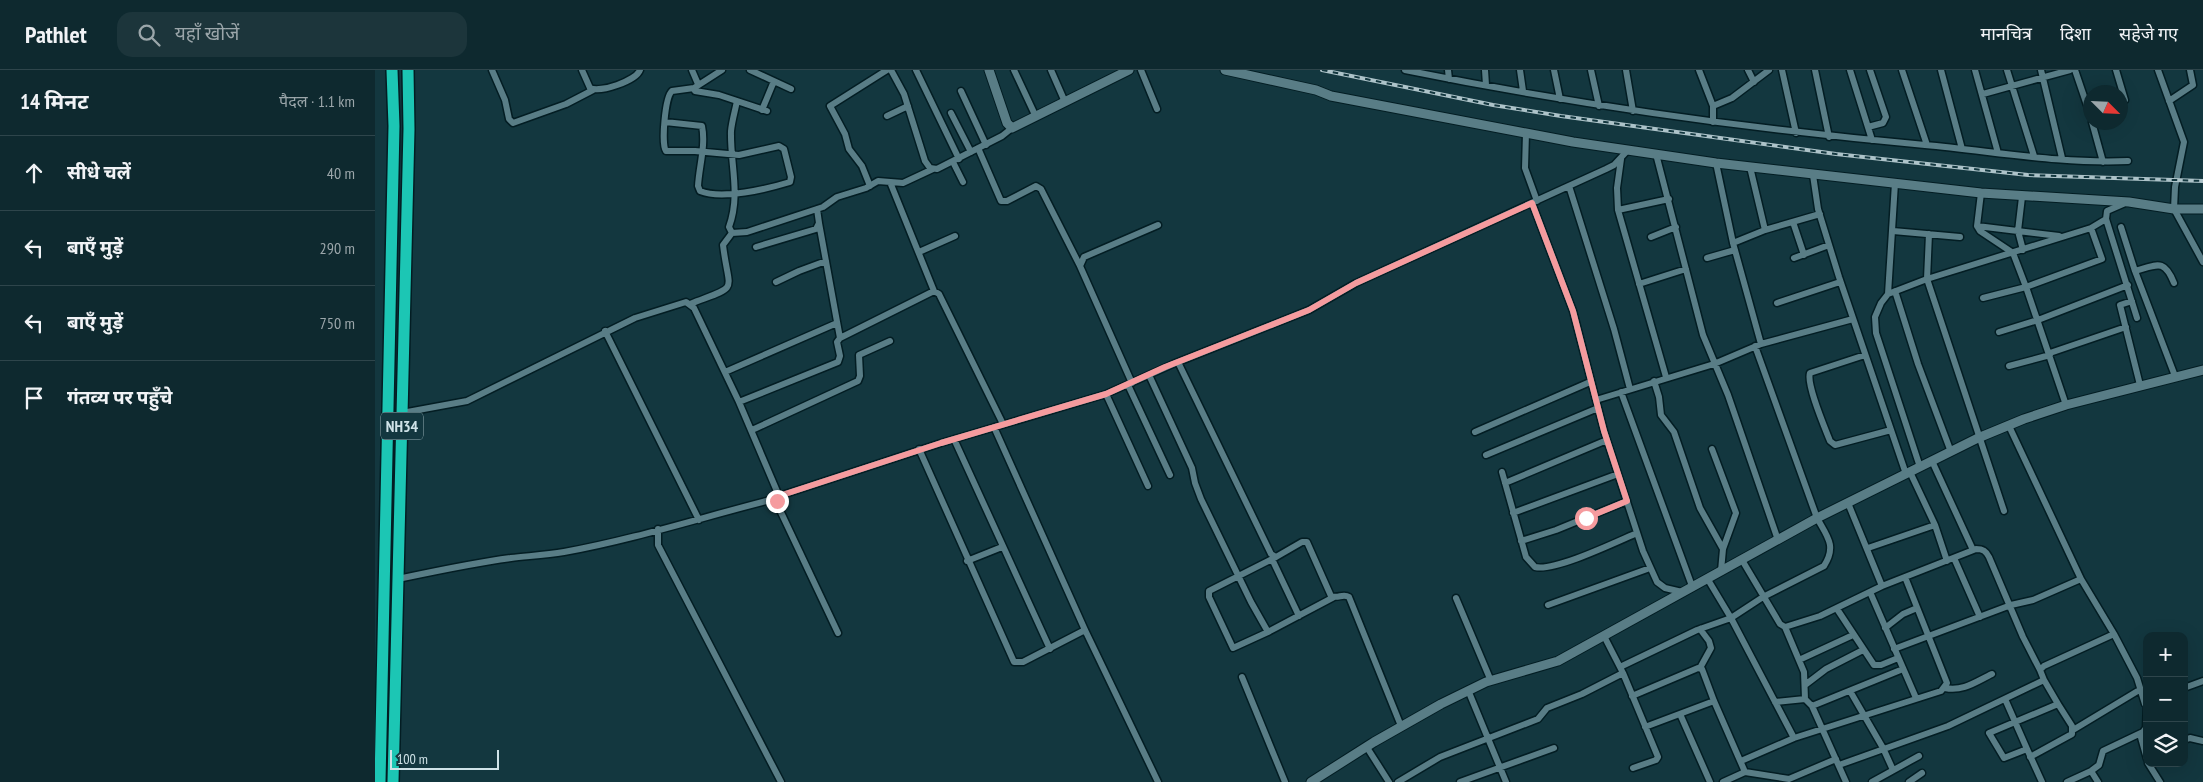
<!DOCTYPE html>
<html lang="hi">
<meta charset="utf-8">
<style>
body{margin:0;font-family:"PT Sans Narrow","Noto Sans Devanagari",sans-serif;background:#1c353b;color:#f1f3f6}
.controls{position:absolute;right:15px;bottom:15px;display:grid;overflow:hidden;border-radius:10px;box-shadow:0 5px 20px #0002}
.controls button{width:45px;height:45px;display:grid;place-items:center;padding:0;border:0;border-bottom:1px solid #2e454b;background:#0e292f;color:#f1f3f6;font:25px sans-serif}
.compass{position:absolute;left:1708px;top:15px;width:45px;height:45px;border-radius:50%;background:#0e292f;box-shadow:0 5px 20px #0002;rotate:114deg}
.scale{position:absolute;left:15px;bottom:12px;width:109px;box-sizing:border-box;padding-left:5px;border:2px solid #cfe2e7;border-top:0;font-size:14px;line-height:18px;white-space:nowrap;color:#cfe2e7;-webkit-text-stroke:4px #13373f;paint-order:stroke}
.stop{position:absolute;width:15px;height:15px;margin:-11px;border:4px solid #f59b9e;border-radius:50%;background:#fff}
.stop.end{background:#f59b9e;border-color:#fff;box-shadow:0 1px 5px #0008}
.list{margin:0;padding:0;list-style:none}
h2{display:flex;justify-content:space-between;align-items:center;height:65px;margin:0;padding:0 20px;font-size:21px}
h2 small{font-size:16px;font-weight:400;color:#9ba6aa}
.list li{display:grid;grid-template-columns:32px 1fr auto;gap:15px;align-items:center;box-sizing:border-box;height:75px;padding:0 20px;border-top:1px solid #2e454b}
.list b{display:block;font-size:19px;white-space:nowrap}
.list em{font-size:16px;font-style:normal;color:#9ba6aa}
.icon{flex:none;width:28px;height:28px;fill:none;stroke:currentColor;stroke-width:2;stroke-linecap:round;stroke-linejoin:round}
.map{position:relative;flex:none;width:1828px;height:712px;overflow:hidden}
header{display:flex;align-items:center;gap:30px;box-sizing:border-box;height:70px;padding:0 25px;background:#0e292f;border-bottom:1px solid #2e454b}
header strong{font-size:24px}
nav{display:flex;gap:28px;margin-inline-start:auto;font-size:18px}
.search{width:350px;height:45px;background:#1c353b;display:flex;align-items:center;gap:12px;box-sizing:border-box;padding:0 18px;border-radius:15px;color:#9ba6aa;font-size:19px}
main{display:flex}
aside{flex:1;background:#0e292f}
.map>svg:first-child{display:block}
</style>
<header>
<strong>Pathlet</strong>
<div class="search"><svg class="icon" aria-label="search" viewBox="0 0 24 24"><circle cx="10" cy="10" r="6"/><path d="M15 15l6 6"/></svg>यहाँ खोजें</div>
<nav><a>मानचित्र</a><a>दिशा</a><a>सहेजे गए</a></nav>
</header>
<main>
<aside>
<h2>14 मिनट<small>पैदल · 1.1 km</small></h2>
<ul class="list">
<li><svg class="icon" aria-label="ahead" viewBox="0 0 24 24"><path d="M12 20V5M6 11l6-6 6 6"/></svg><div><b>सीधे चलें</b></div><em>40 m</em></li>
<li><svg class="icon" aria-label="left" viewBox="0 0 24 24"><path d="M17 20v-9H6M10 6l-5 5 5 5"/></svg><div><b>बाएँ मुड़ें</b></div><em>290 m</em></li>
<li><svg class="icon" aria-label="left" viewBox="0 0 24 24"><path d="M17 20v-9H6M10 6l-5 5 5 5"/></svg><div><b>बाएँ मुड़ें</b></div><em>750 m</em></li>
<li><svg class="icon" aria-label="arrive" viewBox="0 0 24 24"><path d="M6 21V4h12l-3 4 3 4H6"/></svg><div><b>गंतव्य पर पहुँचे</b></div></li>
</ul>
</aside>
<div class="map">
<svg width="1828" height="712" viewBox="0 0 1828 712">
<rect width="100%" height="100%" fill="#13373f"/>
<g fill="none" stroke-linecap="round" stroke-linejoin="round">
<defs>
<path id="street" d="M117,0L130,30L134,49L138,53L191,34L218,20
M207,0L215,18C225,23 261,11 265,0
M317,0L323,14
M375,0L416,19
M516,0L529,24L550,91L555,98L562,99L627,66L637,58
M541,0L584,89
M639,0L661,47
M676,0L690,32
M766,0L782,39
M1030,0C1202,35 1375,59 1550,75C1617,81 1686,94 1753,91
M1073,0L1074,9
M1110,0L1111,15
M1145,0L1148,21
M1179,0L1185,29
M1216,0L1224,36
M1251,0L1258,41
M1324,0L1338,36V52
M1373,0L1379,12
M1407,0L1421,63
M1440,0L1454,67
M1475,0L1497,70
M1527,0L1552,75
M1566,0L1587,79
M1600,0L1623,83
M1632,0L1659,86
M1666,0L1687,88
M1700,0L1716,47
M1741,0L1750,30
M1783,0L1809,72L1800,117L1799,139L1828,192
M319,18L347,0
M586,21L611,75
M1608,24L1695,0
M362,31C360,41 357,51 356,61C355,94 366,124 354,157L357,163L372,162L448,137L462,127L491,118L503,111L528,113L558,99
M1794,31L1818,15L1815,0
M1338,36L1357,28L1394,0
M387,40L399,11
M576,43L596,82
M512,46L533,36
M290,52L327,56C331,75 324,97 323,116L325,121C347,130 392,119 415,112L416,107L409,79L404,76L364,85L320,81H291C286,74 290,27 297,21L319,18L320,21L344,25L392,41
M1717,52L1728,92
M1493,57L1508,53L1511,47L1495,0
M1151,63L1150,98L1162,131
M603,78L626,131H632L661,116L666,119L705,196
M1281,84L1328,265L1353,325L1403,470
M1246,89L1242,118L1243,140L1291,307
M578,92L588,112
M1341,93L1358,173L1386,274
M1375,97L1390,160
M1438,105L1443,139L1464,207L1531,404
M515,112L559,221
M495,116L487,96L474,79L470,64L455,36L512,0
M1194,116L1239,259L1255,319
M1606,123L1602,156L1605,161L1638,183L1651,217L1691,335
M1647,127L1643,161L1648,180
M1157,133L1198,241L1229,361L1268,481L1282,512L1290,518L1307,522
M1243,140L1294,129
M1731,149L1762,248
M1418,152L1429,185
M444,153L465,268
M1602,156L1684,166
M1746,157L1760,201L1800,306
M1518,161L1585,167
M1554,164L1552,209L1629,441
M1276,167L1301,157
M1358,173L1390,160L1445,144
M381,177L441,159L444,153L442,139
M544,182L580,166
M1332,188L1360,180
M1419,188L1454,175
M1760,201C1782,195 1789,188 1799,213
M401,212L424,201L451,191
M1264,214L1311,199
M1520,221L1543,294L1576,382
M1513,224L1520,113
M1608,228L1651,217L1727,189L1716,158
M1757,231L1745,235L1765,315
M1402,233L1465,212
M315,234C366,214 354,225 348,175L357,163
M230,261L324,450
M1624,262L1663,250L1753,215
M1675,283L1751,257
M1490,285L1435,303C1431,314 1450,358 1455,371L1460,375L1516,360
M803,292L896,484L901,487L927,472H932L956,526C963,529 968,523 974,527L1026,656
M1634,296L1675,285
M350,302L462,253
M774,305L817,398L820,413L826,429L876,532L893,562
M1279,311L1284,327L1286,345L1299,362L1325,438L1348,479L1346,501
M757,313L705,196L709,187L783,155
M753,315L795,405
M1246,322L1317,516
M731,324L773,416
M1221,330L1339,294L1386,274L1478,249
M364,332L463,292L465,286L462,272L465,268L559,221L564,224L628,354
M27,343L92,331L260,248L311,232L319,238L364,332L404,426
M1634,356L1706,509L1739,564
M619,357L710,560L783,712
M377,360L483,311L485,306L484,285L515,271
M1100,362L1215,312
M579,369L675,579
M544,379L639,592H648L710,560
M1337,379L1361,443L1348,479
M1111,385L1223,338
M1557,391L1598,480
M1545,397L1501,263L1500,247L1506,233L1513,224L1552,209L1716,158L1731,149L1732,141L1748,134
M1127,402L1151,487L1160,497C1179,502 1241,472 1262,463
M1535,402L1560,455L1572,491
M1130,413L1232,370
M1473,433L1507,516
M1138,443L1243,404
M283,459V475L406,712
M1146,471L1181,460L1252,431
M1493,478L1560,455
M901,487L834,521V527L858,578L893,562L959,527
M1579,488L1605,547
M897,489L924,546
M1367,490L1405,554L1410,557L1445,546L1507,516L1601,479C1608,479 1611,481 1614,487L1648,567L1665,600
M592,491L627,477
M1332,508L1356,548L1419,668L1566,621L1572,613L1530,507
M23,509C61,501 98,493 136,488C153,486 171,485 189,482C261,469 331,446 403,428
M1495,522L1541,628
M1081,528L1116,611
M1173,535L1275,498
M1462,539L1499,595H1506L1523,588
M1410,557L1429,602L1430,629L1437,636L1471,712
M1510,558L1528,544L1542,538
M1325,559L1334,571L1336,578L1325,598
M463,563L403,436L402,431L404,426L566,373L731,324L798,294L934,240L981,213L1231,99L1239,95L1253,80
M1229,566L1248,603L1283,687L1281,690L1258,698
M1519,579L1636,535L1658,530L1706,509
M1424,590L1478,565
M1245,597L1322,560L1356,548L1388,527L1449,496C1462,476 1452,466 1442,448L1380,276
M867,607L910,712
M1669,610L1665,600L1669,596L1739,564L1762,608L1770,634
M1430,615L1451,599L1488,580
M1570,618C1588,622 1602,611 1617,604
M1809,618L1828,611
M1093,620L1131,712
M1475,621L1508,678L1518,700
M1257,626L1323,598L1327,599L1339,631L1370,702L1348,712
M1630,629L1652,679
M1400,632L1430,629
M1437,636L1528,599
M1305,644L1335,712
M1270,657L1339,631
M1698,660L1766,619
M1765,664L1772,689
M1809,670L1815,668L1828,671
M991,676L1014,712
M1655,687L1697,664V656L1683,634
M1366,691L1419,668
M1773,693L1785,712
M1464,695L1573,656L1669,610L1683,634L1614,663L1629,688L1652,679L1667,712
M1716,701L1723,712
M1370,702L1414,709L1461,689
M1023,712L1065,687L1163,649L1172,638L1207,624L1248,603
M1085,712L1179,678
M1497,712L1544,686
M1534,712L1547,703
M1692,712L1716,701L1724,695L1728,681L1768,662L1771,658L1772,634"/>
<path id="secondary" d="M614,0L632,53L637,58L754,0
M850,0L941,20L956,26L1198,72L1341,93L1606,123L1754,132L1799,139H1828
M936,712L999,672L1066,634L1111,612L1183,591L1442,448L1603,368L1649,349L1691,335L1828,300"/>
<path id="highway" d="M5,712L19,56L17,0
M18,712L34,59L33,0"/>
</defs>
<use href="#street" stroke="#031d23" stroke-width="9"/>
<use href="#secondary" stroke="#031d23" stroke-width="11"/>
<use href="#highway" stroke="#031d23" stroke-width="14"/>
<use href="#street" stroke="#597d86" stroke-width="6"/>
<use href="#secondary" stroke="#597d86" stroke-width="9"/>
<use href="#highway" stroke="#1cc6b4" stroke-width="11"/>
<defs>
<path id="rail" d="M947,0L1118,35L1186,46L1461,84L1653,105L1828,111"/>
</defs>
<use href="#rail" stroke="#adc3c9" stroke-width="4"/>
<use href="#rail" stroke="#13373f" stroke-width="2" stroke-dasharray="5.5" stroke-linecap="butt"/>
</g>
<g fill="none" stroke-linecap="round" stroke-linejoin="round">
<path stroke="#f59b9e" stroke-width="6" d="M402,431L404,426L566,373L731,324L790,297L934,240L981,213L1157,133L1198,241L1229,361L1252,431L1211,448"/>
</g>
<g text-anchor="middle" stroke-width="5" stroke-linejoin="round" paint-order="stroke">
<rect fill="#13373f" stroke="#97afb5" stroke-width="1" x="6" y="342.5" width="42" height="27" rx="4"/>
<g font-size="16" font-weight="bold" fill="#cfe2e7">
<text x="27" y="362">NH34</text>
</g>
</g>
</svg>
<div class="controls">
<button>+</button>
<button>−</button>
<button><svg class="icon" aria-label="layers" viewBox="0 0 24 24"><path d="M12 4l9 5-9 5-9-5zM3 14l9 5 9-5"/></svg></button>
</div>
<svg class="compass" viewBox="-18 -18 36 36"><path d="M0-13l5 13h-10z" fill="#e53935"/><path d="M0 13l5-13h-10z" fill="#9ba6aa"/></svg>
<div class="scale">100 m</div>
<div class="stop" style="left:1211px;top:448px"></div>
<div class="stop end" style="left:402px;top:431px"></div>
</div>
</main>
